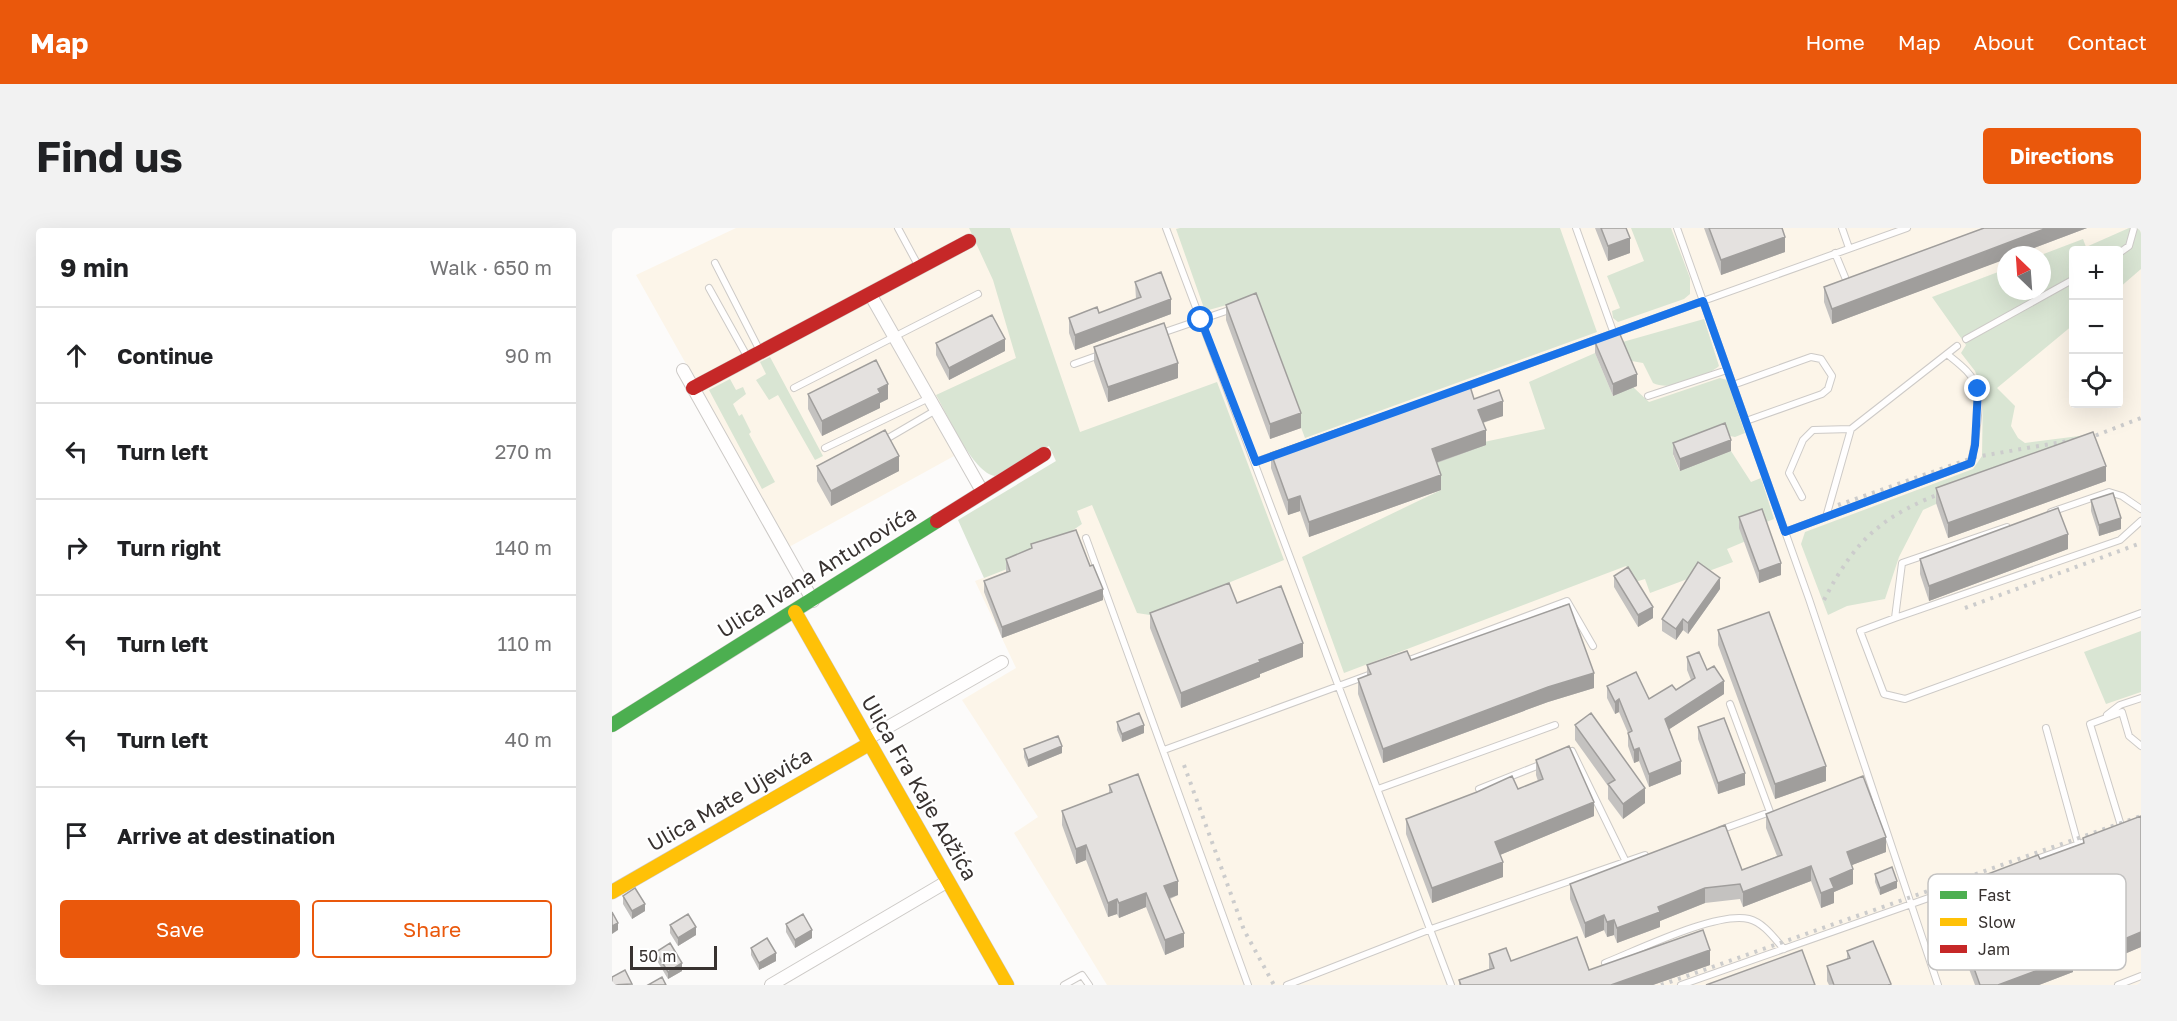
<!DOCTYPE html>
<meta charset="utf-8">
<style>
body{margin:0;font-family:"Golos Text",sans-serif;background:#f2f2f2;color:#202124}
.controls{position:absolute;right:18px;top:18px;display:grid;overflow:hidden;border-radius:6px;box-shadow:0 6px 24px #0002}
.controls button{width:54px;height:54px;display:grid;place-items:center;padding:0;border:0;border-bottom:2px solid #e0e0e0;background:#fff;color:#202124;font:30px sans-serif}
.compass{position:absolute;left:1385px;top:18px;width:54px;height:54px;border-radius:50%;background:#fff;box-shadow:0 6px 24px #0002;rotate:335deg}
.scale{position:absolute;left:18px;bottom:15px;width:87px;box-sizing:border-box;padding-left:6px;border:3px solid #383230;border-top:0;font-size:16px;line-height:21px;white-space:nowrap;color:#383230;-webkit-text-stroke:4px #fff;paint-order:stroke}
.stop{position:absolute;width:18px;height:18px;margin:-14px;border:4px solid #1a73e8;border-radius:50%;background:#fff}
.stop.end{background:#1a73e8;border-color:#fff;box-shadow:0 2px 6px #0008}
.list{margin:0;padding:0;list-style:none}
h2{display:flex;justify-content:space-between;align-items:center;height:78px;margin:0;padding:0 24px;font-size:26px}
h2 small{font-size:20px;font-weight:400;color:#757577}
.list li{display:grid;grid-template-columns:39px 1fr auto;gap:18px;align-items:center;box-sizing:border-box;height:96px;padding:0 24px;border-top:2px solid #e0e0e0}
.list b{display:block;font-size:22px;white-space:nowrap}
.list em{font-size:20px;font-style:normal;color:#757577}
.actions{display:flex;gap:12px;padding:18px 24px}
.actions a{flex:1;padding:14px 0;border:2px solid #ea580c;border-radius:6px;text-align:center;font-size:21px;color:#ea580c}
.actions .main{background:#ea580c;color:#fff}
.icon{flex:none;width:33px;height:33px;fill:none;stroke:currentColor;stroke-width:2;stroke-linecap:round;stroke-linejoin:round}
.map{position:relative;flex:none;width:1529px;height:757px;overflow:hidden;border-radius:6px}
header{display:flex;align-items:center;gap:36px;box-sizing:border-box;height:84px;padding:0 30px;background:#ea580c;color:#fff}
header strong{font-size:28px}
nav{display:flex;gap:33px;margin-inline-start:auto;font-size:21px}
.intro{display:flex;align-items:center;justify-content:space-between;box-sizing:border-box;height:144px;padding:0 36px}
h1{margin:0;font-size:42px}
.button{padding:15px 27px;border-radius:6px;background:#ea580c;color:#fff;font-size:21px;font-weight:700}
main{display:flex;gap:36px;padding:0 36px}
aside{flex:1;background:#fff;border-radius:6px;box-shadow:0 6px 24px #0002}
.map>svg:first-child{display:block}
</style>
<header>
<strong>Map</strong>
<nav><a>Home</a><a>Map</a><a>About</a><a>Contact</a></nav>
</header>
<div class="intro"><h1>Find us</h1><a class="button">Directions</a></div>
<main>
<aside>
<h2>9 min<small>Walk · 650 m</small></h2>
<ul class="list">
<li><svg class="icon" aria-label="ahead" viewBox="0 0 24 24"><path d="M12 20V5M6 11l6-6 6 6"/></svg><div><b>Continue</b></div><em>90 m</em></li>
<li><svg class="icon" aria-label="left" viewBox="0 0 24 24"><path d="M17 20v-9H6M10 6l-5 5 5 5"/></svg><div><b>Turn left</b></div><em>270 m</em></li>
<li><svg class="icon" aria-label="right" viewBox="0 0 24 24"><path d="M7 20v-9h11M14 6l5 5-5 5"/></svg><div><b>Turn right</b></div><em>140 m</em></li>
<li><svg class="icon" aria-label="left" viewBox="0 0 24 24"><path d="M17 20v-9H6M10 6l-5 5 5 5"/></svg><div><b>Turn left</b></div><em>110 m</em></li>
<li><svg class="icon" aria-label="left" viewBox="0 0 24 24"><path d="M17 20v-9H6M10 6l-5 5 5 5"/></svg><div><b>Turn left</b></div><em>40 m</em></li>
<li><svg class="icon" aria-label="arrive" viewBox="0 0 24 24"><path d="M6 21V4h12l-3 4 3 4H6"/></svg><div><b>Arrive at destination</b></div></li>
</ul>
<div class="actions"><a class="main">Save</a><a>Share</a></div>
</aside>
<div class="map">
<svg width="1529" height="757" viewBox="0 0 1529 757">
<rect width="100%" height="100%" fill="#fcfbfa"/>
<path fill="#fcf5e9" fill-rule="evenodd" d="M124,0H1529V757H495L402,605L426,589L350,472L404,440L363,353L416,333L470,296L437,217L420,185L177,319L24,47ZM1462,22H1506V176H1462ZM1394,27H1430V63H1394Z"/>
<path fill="#d9e5d3" d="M357,0H398L468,204L605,154L672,332L538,387L525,385L480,277L465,283L470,296L416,333L372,350L346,292L444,233L437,218L383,248C361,245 335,186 324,167L404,130L381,52Z
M568,0H948L985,104L693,210L640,70L593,83L564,1Z
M1019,0H1059L1078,50V66L1072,71L1006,94L1001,90L1000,83L1008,80L995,48L1032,33Z
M1517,0H1529V41L1507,60L1506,22H1462L1461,97L1385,160L1403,178L1399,198L1406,210L1413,215L1475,207L1311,282L1287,329L1273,371L1235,378L1216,387L1189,316L1193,304L1361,241L1370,228L1371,163L1363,143L1349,125L1354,117L1320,69L1394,41V63H1430L1429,27L1471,11L1474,19Z
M1092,91L1107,138C1094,149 1058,164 1041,155L1031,135L1014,132L1007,115Z
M983,125L1001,168L1021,159L1037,174L1108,150L1115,152L1133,205L1123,209L1113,207L1061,227L1067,242L1119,223L1139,254L1149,250L1162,291L1129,304L1134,313L1115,321L1121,334L1038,365L1033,351L1023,354L1014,338L732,445L690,329L829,262L820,236L872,214L933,201L917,154Z
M158,129L211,228L203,232L166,167L157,172L144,152L154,146L148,134Z
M118,151L124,162L131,159L134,166L121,176L127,188L130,186L139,204L137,206L163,254L150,261L97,162Z
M1529,403V464L1494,476L1472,424Z"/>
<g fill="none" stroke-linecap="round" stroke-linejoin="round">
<defs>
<path id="lane" d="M286,0L307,39
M554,0L839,757
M964,0L1002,106
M1230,0L1237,20
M1295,0L1091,73L1197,371L1326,757
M1223,25L1235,54L1239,53
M1506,26L1517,18L1522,0
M103,35L148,123
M97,60L136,130
M547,106L620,81
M1354,111L1462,51
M462,136L490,126
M1121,157L1199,129L1209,131L1220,148L1216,161L1210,166L1134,193
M182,160L366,66
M850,160L1091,73L1065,0
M1036,168L1115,142
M271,213L324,182
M213,220L317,170
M643,234L666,226
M1190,269L1177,245L1191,212L1201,202L1239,201
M1439,284L1497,264L1510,268L1529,281
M1214,289L1239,201L1345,118
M1395,299L1290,335L1283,390L1508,312L1529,293
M1173,304L1359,235C1362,221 1370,174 1365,161C1361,145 1346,135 1335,126
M474,310L636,757
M1283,390L1248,403L1272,466L1293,471L1529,385
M792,434L955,373L981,418
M1495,487L1508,477L1529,470
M1434,500L1466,616
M552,522L762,445
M953,526L960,523L1014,634
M766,561L943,497
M867,561L930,536
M1510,601L1478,496L1510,484L1517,508L1529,518
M1108,602L1158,584L1118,476
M1422,632L1478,612
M993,735C1026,722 1105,683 1137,691C1152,695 1162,710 1172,721
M452,757L470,747L477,757
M675,757L819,701L1033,627
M1069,757L1345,660
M1506,757L1529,748"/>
<path id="street" d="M258,66L370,263
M71,142L201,373
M255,511L390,434
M159,757L336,653"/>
<path id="fast" d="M0,497L325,293"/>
<path id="slow" d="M183,384L395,757
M0,664L257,516"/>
<path id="jam" d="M81,160L357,13
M325,293L432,226"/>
</defs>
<use href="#lane" stroke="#cdcac7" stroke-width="8"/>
<use href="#street" stroke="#cdcac7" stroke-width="14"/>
<use href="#fast" stroke="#cdcac7" stroke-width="15"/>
<use href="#slow" stroke="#cdcac7" stroke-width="15"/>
<use href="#jam" stroke="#cdcac7" stroke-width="15"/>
<use href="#lane" stroke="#fffefe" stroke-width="6"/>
<use href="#street" stroke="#fffefe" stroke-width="12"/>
<use href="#fast" stroke="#4caf50" stroke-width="14"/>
<use href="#slow" stroke="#ffc107" stroke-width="14"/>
<use href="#jam" stroke="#c62828" stroke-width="14"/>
<path stroke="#ccc" stroke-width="4" stroke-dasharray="3 6" stroke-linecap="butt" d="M1467,214L1529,190
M1226,277L1363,229L1468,211
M1212,372C1244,310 1272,286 1338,262
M1353,380L1529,315
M572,537L632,702L662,757
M1049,757L1529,588"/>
</g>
<path fill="#c4c2c0" d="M983,0H1014L1018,25L996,33Z
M1092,0H1170L1173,24L1109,47Z
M1372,0H1475L1220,96L1212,74V59Z
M523,54L559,86L463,122L457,105V90L487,85L524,71Z
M614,77L689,200L658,211L614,92Z
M983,114L1025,158L1001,168L983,125Z
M324,115L393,123L337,152L324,127Z
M482,119L566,150L496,174L482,134Z
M196,166L276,171L268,175V180L210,208L196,181Z
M862,171L891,188L871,195L874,217L825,235L829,262L697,309L688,283L676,287L659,240V225Z
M1061,215L1119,223L1068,243L1061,226Z
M205,238L287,243L219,278L205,253Z
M1494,253L1336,310L1324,275V260Z
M1479,272L1509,301L1487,308L1479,283Z
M1127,289L1169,347L1147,355L1127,300Z
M419,316L491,372L390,410L372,364V353L394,344V331L419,321Z
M1456,321L1317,373L1308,346V331Z
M1002,348L1041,390L1026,399L1002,359Z
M1108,361L1076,406L1071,402L1064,412L1050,403V391Z
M625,375L691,429L648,446V449L569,480L538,400V385Z
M1106,402L1214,553L1163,571L1106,417Z
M1075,429L1095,442L1112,466L1057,501L1069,546L1037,559L1027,533L1022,535L1016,518V505L1007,484L1003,486L995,470V458L1037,471L1064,462L1079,452L1075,442Z
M799,432L982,460L936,474L771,535L746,466V451L755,448V437Z
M505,494L532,505L510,514L505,502Z
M963,497L1033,575L1011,591L996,571V558L963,512Z
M1086,499L1133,557L1106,566L1086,511Z
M412,521L450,525L416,539L412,529Z
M924,532L982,588L888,627L891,649L820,675L794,606V591L906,561L926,553L924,547Z
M497,557L566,667L558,671L572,719L553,727L534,679L507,690L505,686L496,689L474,632L464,636L450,597V583L497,565Z
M1154,586L1274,624L1240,637L1241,656L1222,664V675L1209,680L1199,653L1131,679L1128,671L1093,675L1048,693V699L1005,715L1002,707L995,709L992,702L973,710L958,671V656L1130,642L1165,628L1154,600Z
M1529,588V719L1510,727L1505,714L1461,730V744L1427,757H1363L1354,733V717L1339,675V660L1428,631L1471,615V610Z
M1263,646L1285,660L1268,667L1263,654Z
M11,668L33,683L20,691L11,676Z
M174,696L200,710L183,720L174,704Z
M58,697L84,707L66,718L58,705Z
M139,720L164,733L147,742L139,727Z
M1235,723L1279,757H1217L1215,753V738L1235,731Z
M44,724L70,743L56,751L44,731Z
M877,726L899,733L977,742L1098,737L1041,757H847V752L877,741Z"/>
<path fill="#a09e9c" d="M1435,0H1475L1403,27H1394V31L1220,96V81Z
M1173,9V24L1109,47V32Z
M1018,10V25L996,33V18Z
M559,71V86L463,122V107Z
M393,111V123L337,152V140Z
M566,135V150L496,174V159Z
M1025,146V158L1001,168V156Z
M276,156V171L268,175V180L210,208V193Z
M891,173V188L866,196V182Z
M689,185V200L658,211V196Z
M874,202V217L820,236V221Z
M1119,212V223L1068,243V231Z
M287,228V243L219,278V263Z
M1494,238V253L1336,310V295Z
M829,247V262L697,309V294Z
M688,268V283L676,287V272Z
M1509,290V301L1487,308V297Z
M1456,306V321L1317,373V358Z
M1169,335V347L1147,355V343Z
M1108,350V361L1076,406V395Z
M491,361V372L390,410V399Z
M1041,379V390L1026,399V387Z
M1071,391V402L1064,412V401Z
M691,415V429L648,446V449L569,480V465L647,432Z
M982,445V460L936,474L771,535V521L936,459Z
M1112,453V466L1053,504V491Z
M1007,471V484L1003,486V474Z
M532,497V505L510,514V506Z
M450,518V525L416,539V532Z
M1027,520V533L1022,535V522Z
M1069,533V546L1037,559V546Z
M1214,538V553L1163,571V556Z
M1133,545V557L1106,566V555Z
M1033,560V575L1011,591V576Z
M982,574V588L883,629V614Z
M1274,609V624L1235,639V624Z
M474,617V632L464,636V621Z
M891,634V649L820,675V660Z
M1199,638V653L1131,679V664Z
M1241,641V656L1222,664V675L1209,680V665L1218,651Z
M566,653V667L552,672V658Z
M1285,653V660L1268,667V660Z
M1093,660V675L1048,693V699L1005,715V700L1046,679Z
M534,665V679L507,690V675Z
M505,671V686L496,689V675Z
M33,676V683L20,691V683Z
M992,687V702L973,710V695Z
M1002,692V707L995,709V694Z
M6,695V702L0,706V698Z
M84,699V707L66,718V710Z
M1505,699V714L1461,730V744L1427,757H1386L1457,717Z
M200,702V710L183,720V712Z
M1529,704V719L1510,727V712Z
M572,705V719L553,727V712Z
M1098,722V737L1041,757H999Z
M164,725V733L147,742V735Z
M70,735V743L56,751V744Z"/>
<path fill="#e4e1df" stroke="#a09e9c" stroke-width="1.5" d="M989,0H1014L1018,10L996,18Z
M1097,0H1170L1173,9L1109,32Z
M1372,0H1435L1220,81L1212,59Z
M549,44L559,71L463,107L457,90L485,79L487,85L529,69L523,54Z
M644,65L689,185L658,196L614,77Z
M380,87L393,111L337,140L324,115Z
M552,95L566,135L496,159L482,119Z
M1007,104L1025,146L1001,156L983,114Z
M264,132L276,156L266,161L268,165L210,193L196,166Z
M857,155L862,171L887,162L891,173L866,182L874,202L820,221L829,247L697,294L688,268L676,272L659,225Z
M1113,195L1119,212L1068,231L1061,215Z
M273,202L287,228L219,263L205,238Z
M1481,204L1494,238L1336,295L1324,260Z
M1501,265L1509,290L1487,297L1479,272Z
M1446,280L1456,306L1317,358L1308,331Z
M1150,281L1169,335L1147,343L1127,289Z
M464,302L478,338L481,337L491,361L390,399L372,353L398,343L394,331L420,320L419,316Z
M1086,334L1108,350L1076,395L1071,391L1064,401L1050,391Z
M1016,339L1041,379L1026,387L1002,348Z
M617,355L625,375L669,358L691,415L647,432L648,434L569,465L538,385Z
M957,376L982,445L936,459L771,521L746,451L759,446L755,437L795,423L799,432Z
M1157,384L1214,538L1163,556L1106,402Z
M1087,424L1095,442L1102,438L1112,453L1053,491L1069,533L1037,546L1027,520L1022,522L1016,505L1020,503L1007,471L1003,474L995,458L1024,444L1037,471L1060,457L1064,462L1083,450L1075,429Z
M527,485L532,497L510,506L505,494Z
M979,485L1033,560L1011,576L996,556L1003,552L963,497Z
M1112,490L1133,545L1106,555L1086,499Z
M446,508L450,518L416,532L412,521Z
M957,518L982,574L883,614L891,634L820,660L794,591L865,564L900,548L906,561L931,551L924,532Z
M526,546L566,653L552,658L572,705L553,712L534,665L507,675L505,671L496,675L474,617L464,621L450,583L500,564L497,557Z
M1251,548L1274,609L1235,624L1241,641L1218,651L1222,660L1209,665L1199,638L1131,664L1128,656L1093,660L1046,679L1048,684L1005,700L1002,692L995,694L992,687L973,695L958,656L1113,597L1130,642L1170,627L1154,586Z
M1529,588V704L1510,712L1505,699L1457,717L1461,729L1386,757H1368L1354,718L1359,716L1339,660L1426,627L1428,631L1472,615L1471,610Z
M1280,639L1285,653L1268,660L1263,646Z
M23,660L33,676L20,683L11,668Z
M0,684L6,695L0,698Z
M76,686L84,699L66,710L58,697Z
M191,686L200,702L183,712L174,696Z
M1091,702L1098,722L999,757H849L847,752L882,740L877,726L894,720L899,733L965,709L977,742Z
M155,710L164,725L147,735L139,720Z
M1261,713L1279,756L1276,757H1222L1215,738L1238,730L1235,723Z
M58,715L70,735L56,744L44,724Z
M1190,722L1203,757H1094Z
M13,742L20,756L0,757V749Z
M50,749L54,757H36Z"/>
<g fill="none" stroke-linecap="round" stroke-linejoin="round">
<path stroke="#1a73e8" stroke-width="8" d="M589,92L644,234L1091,73L1173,304L1359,235L1363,217L1366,161"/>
</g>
<g text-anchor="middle" stroke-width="4.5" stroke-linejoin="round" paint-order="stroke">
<g font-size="21" fill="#383230" stroke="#fff">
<text transform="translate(205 344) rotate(-32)" y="7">Ulica Ivana Antunovića</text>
<text transform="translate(307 560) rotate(60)" y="7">Ulica Fra Kaje Adžića</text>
<text transform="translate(118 572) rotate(-30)" y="7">Ulica Mate Ujevića</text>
</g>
</g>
<rect x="1316" y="646" width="198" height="96" rx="9" fill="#fff" stroke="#c3c2c1" stroke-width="1.5"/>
<rect x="1328" y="663" width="27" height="8" fill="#4caf50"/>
<rect x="1328" y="690" width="27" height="8" fill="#ffc107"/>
<rect x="1328" y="717" width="27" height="8" fill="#c62828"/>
<g font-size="16" fill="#383230">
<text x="1366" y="673">Fast</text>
<text x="1366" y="700">Slow</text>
<text x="1366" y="727">Jam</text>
</g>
</svg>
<div class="controls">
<button>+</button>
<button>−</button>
<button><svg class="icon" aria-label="locate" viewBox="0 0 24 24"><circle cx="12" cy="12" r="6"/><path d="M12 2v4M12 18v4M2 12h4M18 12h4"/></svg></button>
</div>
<svg class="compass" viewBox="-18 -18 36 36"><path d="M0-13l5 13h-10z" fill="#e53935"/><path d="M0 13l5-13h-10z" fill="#757577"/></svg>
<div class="scale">50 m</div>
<div class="stop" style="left:589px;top:92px"></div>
<div class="stop end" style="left:1366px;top:161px"></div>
</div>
</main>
